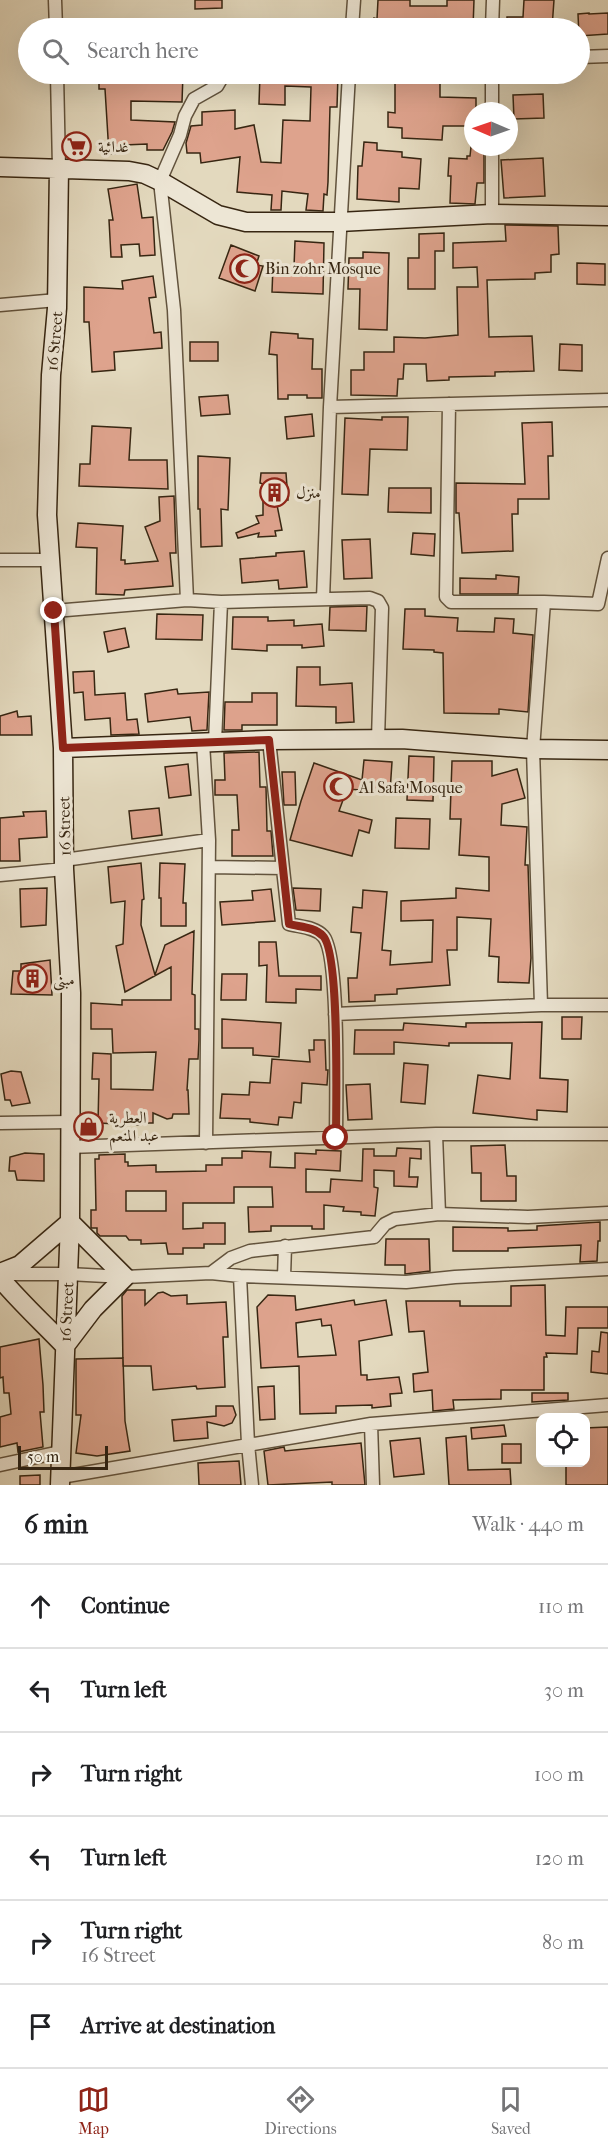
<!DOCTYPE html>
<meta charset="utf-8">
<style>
body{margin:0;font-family:"IM FELL French Canon",Amiri,serif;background:#f6f6f6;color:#202124}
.controls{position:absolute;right:18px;bottom:18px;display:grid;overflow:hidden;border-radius:12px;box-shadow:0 6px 24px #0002}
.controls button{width:54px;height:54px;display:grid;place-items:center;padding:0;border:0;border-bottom:2px solid #e0e0e0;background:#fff;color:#202124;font:30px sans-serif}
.compass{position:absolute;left:464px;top:102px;width:54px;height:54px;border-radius:50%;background:#fff;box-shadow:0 6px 24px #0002;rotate:272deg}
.scale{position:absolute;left:18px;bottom:15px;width:90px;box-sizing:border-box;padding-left:6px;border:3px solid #372612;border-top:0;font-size:16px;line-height:21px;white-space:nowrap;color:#372612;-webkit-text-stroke:4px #ede6d5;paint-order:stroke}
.stop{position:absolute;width:18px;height:18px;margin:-14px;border:4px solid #8f2418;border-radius:50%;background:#fff}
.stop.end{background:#8f2418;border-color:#fff;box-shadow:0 2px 6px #0008}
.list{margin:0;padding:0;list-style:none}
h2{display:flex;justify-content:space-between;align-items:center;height:78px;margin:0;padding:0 24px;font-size:26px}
h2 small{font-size:20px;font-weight:400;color:#757577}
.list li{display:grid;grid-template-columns:39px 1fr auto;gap:18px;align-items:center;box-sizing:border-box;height:84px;padding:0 24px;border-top:2px solid #e0e0e0}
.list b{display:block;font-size:22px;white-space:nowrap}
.list p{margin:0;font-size:20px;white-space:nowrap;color:#757577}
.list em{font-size:20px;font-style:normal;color:#757577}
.icon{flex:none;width:33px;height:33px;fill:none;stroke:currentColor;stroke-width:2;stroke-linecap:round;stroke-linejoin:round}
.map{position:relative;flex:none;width:608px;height:1485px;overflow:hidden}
.search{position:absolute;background:#fff;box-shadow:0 6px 24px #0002;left:18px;right:18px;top:18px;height:66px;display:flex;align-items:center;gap:15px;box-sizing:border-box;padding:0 21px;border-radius:33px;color:#757577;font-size:22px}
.sheet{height:582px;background:#fff}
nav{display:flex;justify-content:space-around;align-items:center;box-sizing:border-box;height:84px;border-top:2px solid #e0e0e0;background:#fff;font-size:16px;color:#757577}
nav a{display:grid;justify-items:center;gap:3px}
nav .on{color:#8f2418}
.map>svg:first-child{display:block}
</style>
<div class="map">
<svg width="608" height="1485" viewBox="0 0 608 1485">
<rect width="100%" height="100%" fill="#e3d9be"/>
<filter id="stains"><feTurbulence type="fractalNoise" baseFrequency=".00333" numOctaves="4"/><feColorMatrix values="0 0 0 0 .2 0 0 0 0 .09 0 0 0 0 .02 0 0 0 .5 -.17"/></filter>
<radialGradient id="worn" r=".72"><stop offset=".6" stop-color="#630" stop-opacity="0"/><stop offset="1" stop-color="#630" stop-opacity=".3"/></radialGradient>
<path fill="#dea38d" stroke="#372612" stroke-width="1.5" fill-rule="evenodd" d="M195,0H222V8L195,9Z
M378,0H410V6H447V0H474L473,28H373L374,18L377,19Z
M524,0H554L552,28H507V17H523Z
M589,13V14L608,13V34L579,36L578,14Z
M134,74H183L182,102L131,101V120L175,122L172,132L163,150H147V144L124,145V153L109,154L105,89H99V77H133Z
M260,74H338L337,107H330L328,182L327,195L324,194L323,211L306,210L308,194L282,191L281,210H271L272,195L237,192L240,157L201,163L200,153H187L186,143L191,126L202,125V112L235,110V129L254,125L261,162L281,163L283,120L310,121L311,87L285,86V105L259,104Z
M395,74H431V76L440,77V97L476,98V111H473V126H443L442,140L402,138V128L388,127V112L395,113Z
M543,94L544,118L514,119L513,95Z
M364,142L377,143V150L402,152V157L421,159L419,189L399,188V202L357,199L358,166H362Z
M471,147H484V183H477L475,204L450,203L451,176H448L449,158L467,159V156H470Z
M543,158L545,196L504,198L501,160Z
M137,184L142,218L153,217L155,255L140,256L139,244L121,245L122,257H111L109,220H113L108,189Z
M505,225L558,226L559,254L551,255V272L535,273V279L487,280L489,337L532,336L534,371L495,372V376L449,377V380L427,381L426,364H404L403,379H398L397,396L351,395V370H364V352H394V337L425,338L458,335L457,287H478L477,267L453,268V243L506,241Z
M444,233V251H435V289H408V258H419V234Z
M295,241L324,243L323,294L272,292L273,266L294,267Z
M231,245L259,256L256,265L263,266L255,291L219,278Z
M363,252L389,253L387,330L359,329L360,289H348L349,258H363Z
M577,263L605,264V285L577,284Z
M153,276L156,297L149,298L154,333L161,332L162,348L114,352L115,370L92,372L89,322H84V287L123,289L122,281Z
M271,332L298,334V338L313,339L312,369H322V398H307V395H288V399H278L277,355L269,354Z
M190,342H218V361H190Z
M560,344L582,345V371L559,370Z
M228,395L230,414L201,416L199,397Z
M312,414L314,436L287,439L285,417Z
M382,417H408L407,450L370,449L368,495L342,494L345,418L382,420Z
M552,422L553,456H548L549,499H518V514H512L513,551L462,553L459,513H456V483L525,484L522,423Z
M92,426L131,428L129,460H167L168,489L79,486L80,464H90Z
M198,456L230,458L228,510L221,509L222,546L201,547L200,509H198Z
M261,473H286L288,500H276L282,530L275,531L276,536L258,537L259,533L238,538L236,533L259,523L256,516L263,515V484L260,483Z
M389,488H431V513L388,512Z
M174,496L176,553H170L173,586L125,590L124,595L96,594L97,548L76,547L78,523L123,526L121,560H125V564L158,561L145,527L160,521L159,497Z
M413,533L435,534L434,556L411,554Z
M370,539L372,578L344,579L342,540Z
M304,551L307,587L279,589L278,580L242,583L240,559L276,556V553Z
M496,575L519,577L518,594H460V578L496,579Z
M367,606L366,631L329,630L330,607Z
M405,609H425V616L458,618L457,631L494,632L495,618L514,619L513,633L533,635L528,712L499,709V714L444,713L443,653L434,652V650L403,649Z
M157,614L203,615L202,640L156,639Z
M233,617H268V621L294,620V626L322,624L324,646L302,648V645H267V651L232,649Z
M125,628L129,647L108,652L104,632Z
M297,667H320V685L352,683L354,722L336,723V707L296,706Z
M94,671L95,695L125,693L127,720L137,719L139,734L111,735L110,718L85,720L83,692L74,693L73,672Z
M177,689L178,694L209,692L207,730L192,731L190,717L148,722L145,694Z
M252,693H277V725H242V730H224L225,702H252Z
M17,711L18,717L31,716L32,735H0V716Z
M259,752L260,787H266L267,831H271L273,856H232V830H239L237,795H215V780H225L224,753Z
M409,756L434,757L433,801L407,800Z
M364,760L392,762L390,792L347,789L339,811L372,820L369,833L359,830L352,856L290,840L301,801L314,763L362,780Z
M452,761H492V776L517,769L525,798L502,804L501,825L527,827L525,865H528L531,958L529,983L498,982L499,957L489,956L491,919L457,917V950H447L450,985L397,989V994L375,995V1001L349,1002L348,978H357L361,933L351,932L353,907L362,908L363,890L387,892L382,950L391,951L390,965L432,962L433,920L401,921V901L456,898V888L489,891V857L459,855L461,819H450Z
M188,764L191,795L169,798L165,767Z
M282,772H295L296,805H284Z
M159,808L162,835L132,839L129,811Z
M46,811L47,837L19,839L20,861H0V818L24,816L23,812Z
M396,818L430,819L429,849L395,848Z
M141,863L144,899L142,900L141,925L155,975L165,945L194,931L192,994L195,995V1029H199V1040L198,1059H189L187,1090H188L189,1114H173L172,1118L167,1119L153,1113V1123H139V1125L98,1123L99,1079H92L93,1053L111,1054V1089L153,1090L156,1052L113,1053L112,1029H91V1003L122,1005V1000H171V967L125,992L116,946L123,944L125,901L111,903L108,867Z
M160,863L185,864L183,903H186V926H161V898H159Z
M47,888L46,925L21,927L20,889Z
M293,888L321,889L320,911L296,910Z
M271,889L275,921L222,925L220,902L253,900L252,891Z
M259,942H276L279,976H321V990L296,989V1003L266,1002L267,965L259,966Z
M50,960L52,995L11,994L13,971H21V964Z
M222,974H247L246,1000H221Z
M562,1017H582L581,1039H562Z
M222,1019L281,1023L279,1057L253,1055V1048H222Z
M542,1022L540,1078L568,1080L567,1112L537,1110V1120L473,1113L478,1075L510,1079L512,1043H449V1046L394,1042V1054H354L355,1030H403L404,1023L466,1027V1023Z
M314,1040H325L326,1070H328L327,1085L302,1083L301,1103L294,1102L292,1118L279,1117L278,1125L250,1122V1119L220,1118L222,1094L249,1095L250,1082L270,1083L272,1059L310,1062L309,1050H314Z
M404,1063L428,1065L425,1104L401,1102Z
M11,1071L21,1072L30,1103L12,1106L10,1100H5L1,1074Z
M370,1084L372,1119L348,1120L346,1085Z
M505,1145L507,1176H516V1201H481V1173H472L471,1146Z
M397,1148L421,1149V1159L410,1158L409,1177H418L417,1187L394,1186V1171L374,1170V1187L378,1188L375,1216L361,1215V1212L343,1211L344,1207L324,1205V1229H312V1226H271V1231L249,1232L248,1207H273L272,1187H234V1203H183V1229L203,1228V1223H225V1244H204V1248H183V1254H168L166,1243L141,1244V1240H129L126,1236H100L97,1233V1228H91V1210H96L95,1159H99V1155L125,1154V1162H128V1166L156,1165V1172L206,1171V1165H222V1158H242V1151L271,1152L270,1167L295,1168V1153L316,1154V1150L341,1151L340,1171L306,1169V1192H330L331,1179L362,1181L363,1149H374V1156H396ZM126,1191H166V1211H126Z
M25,1153L44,1154V1181L17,1180L15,1171H9L10,1157Z
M600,1222V1241H598L597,1261L580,1262L581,1245L508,1248V1251H453V1227L508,1228V1231L537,1230V1226Z
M386,1239H429L430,1271L405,1274V1265H385Z
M545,1285L546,1335L565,1336L566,1307H608V1328H578L577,1354L546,1353L547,1357H544V1390H501V1399L453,1400L454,1409L433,1411L432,1390L414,1392L413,1374L428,1372L424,1331L409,1332L406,1301H460V1306H511V1286Z
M127,1290H145V1305L158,1293L163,1292L171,1296L187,1295V1304L226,1302L228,1337H223L225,1387L197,1389L196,1386L153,1390L151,1366H123L122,1296Z
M268,1295L295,1296L296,1310L354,1300L355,1305L386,1300L392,1335L359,1341L361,1375H367V1380L399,1377L402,1393L390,1394L391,1406L372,1408V1405L336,1406V1413L300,1414L299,1366L261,1368L257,1307ZM321,1319L322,1326L331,1325L336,1355L298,1357L296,1323Z
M601,1332L608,1333V1374L591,1372L592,1351L599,1352Z
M39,1339L43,1385L44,1412H40L43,1447L18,1452L17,1443L0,1447V1417L11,1414L9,1393H4L3,1377L0,1378V1347Z
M123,1358L125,1421L130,1451L97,1456L76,1453L81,1415H76V1359Z
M274,1386L275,1419L260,1420L258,1387Z
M532,1393H568V1400L532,1402Z
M216,1406H233L236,1415L232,1423L224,1426L207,1422L208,1438L174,1441L172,1420L216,1416Z
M504,1425L506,1436L472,1439L471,1428Z
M608,1427V1485H566V1462H585V1428Z
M466,1436L468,1470L510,1469L511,1485H449L446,1438Z
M420,1438L424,1474L394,1477L390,1441Z
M361,1443L365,1485H332V1482L268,1485L264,1451L284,1447L285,1451Z
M502,1444H521V1463H502Z
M239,1461L241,1485H199L198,1463Z
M40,1475V1485H20V1476Z"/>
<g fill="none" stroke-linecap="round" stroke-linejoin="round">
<defs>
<path id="street" d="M55,0L56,28
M352,28L354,0
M492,28L493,0
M580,57L608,56
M57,74L59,168
M349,74L330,407L608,400
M492,74V111
M492,147V214
M0,305L57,300
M449,404L446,597L451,602H544
M0,560H51
M323,599L330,407
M221,602L370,598L378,601L382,608L378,739
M54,611L187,600
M269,740L289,924C300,927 315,927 323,936C340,953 336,1106 336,1138
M215,742L221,602L187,600L174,310L160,181L180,135L185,116L194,99L217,86L224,74
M203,743L209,840L206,1143
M64,860L209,840
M209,867L283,868
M0,875L64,869
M541,1005L533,749L544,602L598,604L608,558
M335,1014L541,1005H608
M0,1123L69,1122
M436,1134H608
M69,1147L436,1134L439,1214
M211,1273L231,1258L250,1251L374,1237L385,1224L395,1219L439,1214L528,1217L608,1213
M7,1274H68L125,1277L211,1273L240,1276L406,1282L455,1277L608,1269
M240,1276L248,1444L252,1485
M284,1277L285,1246
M371,1424L373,1485
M0,1465L60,1452
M61,1477L371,1424L608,1405"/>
<path id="secondary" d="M0,167L129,171L145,174L160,181L218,215L246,222H339L492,214L608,216
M59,168L57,308L51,375L47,515L63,748L64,869L71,993L70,1222L60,1485
M63,748L269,740L402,739L533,749L608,750
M0,1273L20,1265L70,1222L125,1277L93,1309L65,1346C43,1323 20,1302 0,1278"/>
</defs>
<use href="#street" stroke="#62533d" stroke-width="15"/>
<use href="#secondary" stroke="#372612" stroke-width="21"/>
<use href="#street" stroke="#ede6d5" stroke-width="12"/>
<use href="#secondary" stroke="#ede6d5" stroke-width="18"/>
</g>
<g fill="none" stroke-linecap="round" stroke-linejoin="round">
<path stroke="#8f2418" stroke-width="8" d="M54,611L63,748L269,740L289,924C300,927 315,927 323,936C340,953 336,1106 336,1138"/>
</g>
<defs>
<symbol id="supermarket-ring" viewBox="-11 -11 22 22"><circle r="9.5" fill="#ede6d5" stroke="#8f2418" stroke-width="1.5"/><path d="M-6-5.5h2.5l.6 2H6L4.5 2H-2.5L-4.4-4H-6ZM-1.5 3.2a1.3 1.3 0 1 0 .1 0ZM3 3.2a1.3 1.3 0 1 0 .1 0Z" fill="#8f2418"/></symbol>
<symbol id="mosque-ring" viewBox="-11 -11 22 22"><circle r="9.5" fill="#ede6d5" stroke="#8f2418" stroke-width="1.5"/><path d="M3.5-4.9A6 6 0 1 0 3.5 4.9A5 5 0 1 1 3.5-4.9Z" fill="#8f2418"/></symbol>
<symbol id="building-ring" viewBox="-11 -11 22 22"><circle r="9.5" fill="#ede6d5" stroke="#8f2418" stroke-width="1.5"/><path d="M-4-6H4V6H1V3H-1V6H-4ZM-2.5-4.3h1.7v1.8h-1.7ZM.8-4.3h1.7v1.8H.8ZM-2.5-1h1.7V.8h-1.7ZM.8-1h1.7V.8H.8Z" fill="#8f2418"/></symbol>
<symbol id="shop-ring" viewBox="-11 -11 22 22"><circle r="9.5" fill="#ede6d5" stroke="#8f2418" stroke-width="1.5"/><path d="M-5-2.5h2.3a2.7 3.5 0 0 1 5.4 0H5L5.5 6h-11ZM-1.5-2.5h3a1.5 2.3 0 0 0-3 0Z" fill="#8f2418"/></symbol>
</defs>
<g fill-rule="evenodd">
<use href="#supermarket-ring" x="60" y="130" width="33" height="33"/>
<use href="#mosque-ring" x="228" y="252" width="33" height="33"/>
<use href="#building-ring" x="258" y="476" width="33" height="33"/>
<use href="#mosque-ring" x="322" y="770" width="33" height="33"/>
<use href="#building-ring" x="16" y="962" width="33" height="33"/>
<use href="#shop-ring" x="72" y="1110" width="33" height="33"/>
</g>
<g text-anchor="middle" stroke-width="6" stroke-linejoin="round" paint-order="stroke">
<g font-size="16" fill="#372612" stroke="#ede6d5" text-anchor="start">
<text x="98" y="152">غدائية</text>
<text x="265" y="274">Bin zohr Mosque</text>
<text x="296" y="498">منزل</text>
<text x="359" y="793">Al Safa Mosque</text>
<text x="53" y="985">مبنى</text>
<text x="109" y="1123">العطرية<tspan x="109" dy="18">عبد المنعم</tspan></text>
</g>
<g font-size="16" fill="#372612" stroke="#ede6d5">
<text transform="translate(54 341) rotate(-85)" y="6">16 Street</text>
<text transform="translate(64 826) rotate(-91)" y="6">16 Street</text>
<text transform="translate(66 1312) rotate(-87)" y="6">16 Street</text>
</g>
</g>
<rect width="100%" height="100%" filter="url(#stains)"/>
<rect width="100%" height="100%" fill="url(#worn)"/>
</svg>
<div class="controls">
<button><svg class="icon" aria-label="locate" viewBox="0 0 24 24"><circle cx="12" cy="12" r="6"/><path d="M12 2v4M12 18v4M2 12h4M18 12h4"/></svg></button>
</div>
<svg class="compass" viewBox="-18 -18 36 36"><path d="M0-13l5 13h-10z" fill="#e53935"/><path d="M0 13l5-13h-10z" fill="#757577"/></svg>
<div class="scale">50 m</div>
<div class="stop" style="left:336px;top:1138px"></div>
<div class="stop end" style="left:54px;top:611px"></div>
<div class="search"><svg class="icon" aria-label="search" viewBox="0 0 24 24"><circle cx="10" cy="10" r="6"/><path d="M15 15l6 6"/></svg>Search here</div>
</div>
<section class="sheet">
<h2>6 min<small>Walk · 440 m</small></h2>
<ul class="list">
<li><svg class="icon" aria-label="ahead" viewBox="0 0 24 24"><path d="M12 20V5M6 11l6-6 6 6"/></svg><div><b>Continue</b></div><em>110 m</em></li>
<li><svg class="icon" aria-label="left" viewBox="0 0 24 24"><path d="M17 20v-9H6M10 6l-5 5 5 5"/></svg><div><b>Turn left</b></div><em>30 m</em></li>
<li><svg class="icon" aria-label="right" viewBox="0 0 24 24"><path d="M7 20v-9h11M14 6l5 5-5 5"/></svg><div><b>Turn right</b></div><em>100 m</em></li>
<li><svg class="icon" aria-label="left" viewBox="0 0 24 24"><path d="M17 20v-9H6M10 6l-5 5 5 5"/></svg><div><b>Turn left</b></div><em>120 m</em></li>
<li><svg class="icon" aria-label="right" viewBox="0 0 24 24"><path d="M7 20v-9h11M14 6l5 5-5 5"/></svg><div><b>Turn right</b><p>16 Street</p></div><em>80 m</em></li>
<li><svg class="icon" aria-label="arrive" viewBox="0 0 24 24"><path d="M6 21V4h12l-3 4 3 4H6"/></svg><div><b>Arrive at destination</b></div></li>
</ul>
</section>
<nav>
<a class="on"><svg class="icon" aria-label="map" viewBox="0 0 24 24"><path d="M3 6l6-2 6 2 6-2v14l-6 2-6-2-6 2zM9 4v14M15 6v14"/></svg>Map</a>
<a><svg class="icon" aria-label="directions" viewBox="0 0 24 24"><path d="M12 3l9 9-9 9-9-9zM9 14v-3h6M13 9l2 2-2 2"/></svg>Directions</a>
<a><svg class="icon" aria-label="saved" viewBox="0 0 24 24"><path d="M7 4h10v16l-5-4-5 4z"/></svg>Saved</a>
</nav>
